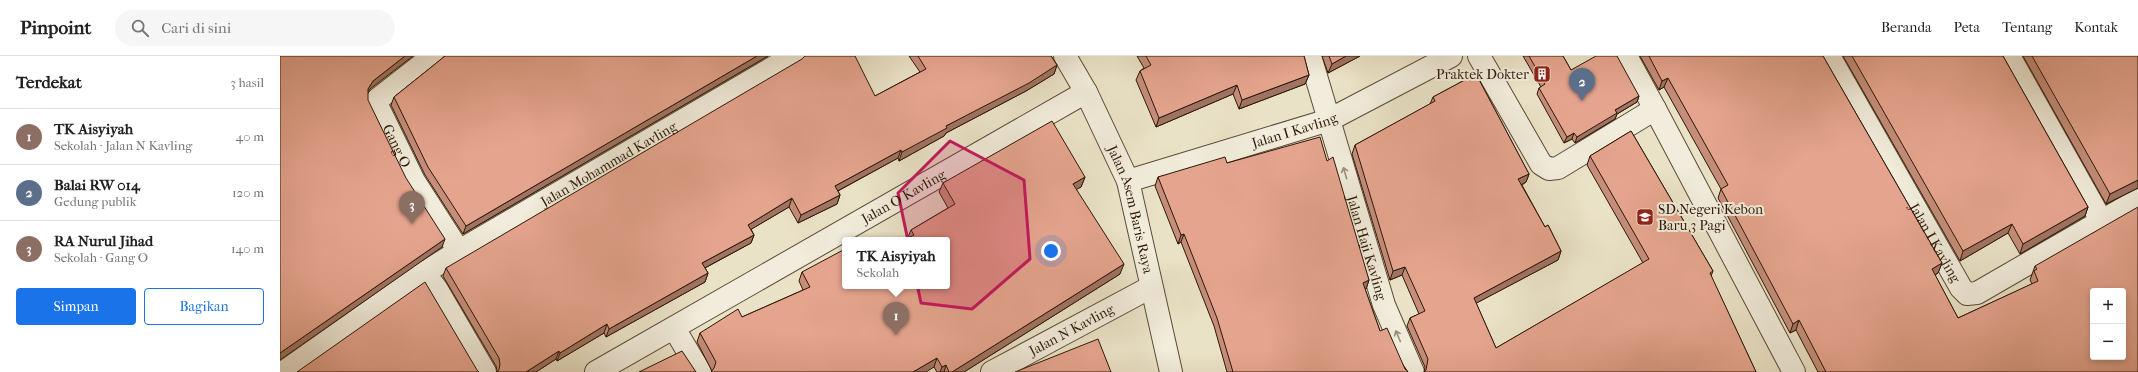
<!DOCTYPE html>
<html lang="id">
<meta charset="utf-8">
<style>
body{margin:0;font-family:"IM FELL French Canon",serif;background:#f6f6f6;color:#202124}
.controls{position:absolute;right:12px;bottom:12px;display:grid;overflow:hidden;border-radius:4px;box-shadow:0 2px 6px #0003}
.controls button{width:36px;height:36px;display:grid;place-items:center;padding:0;border:0;border-bottom:1px solid #e0e0e0;background:#fff;color:#202124;font:20px sans-serif}
.you{position:absolute;left:771px;top:195px;width:14px;height:14px;margin:-10px;border:3px solid #fff;border-radius:50%;background:#1a73e8;box-shadow:0 0 0 6px #1a73e833}
.badge{display:grid;place-items:center;width:26px;height:26px;border-radius:50%;background:#1a73e8;color:#fff;font-size:13px;font-weight:700}
.pin{position:absolute;translate:-50% -33px;filter:drop-shadow(0 1px 2px #0008)}
.pin::after{content:'';position:absolute;top:21px;width:14px;height:12px;background:inherit;clip-path:polygon(0 0,100% 0,50% 100%)}
.popup{position:absolute;left:562px;top:181px;width:108px;height:52px;box-sizing:border-box;display:grid;place-content:center;border-radius:4px;background:#fff;filter:drop-shadow(0 1px 3px #0005);font-size:13px;white-space:nowrap;color:#757577}
.popup b{font-size:15px;color:#202124}
.popup::after{content:'';position:absolute;left:50%;top:100%;margin-left:-8px;border:8px solid transparent;border-top-color:#fff}
.list{margin:0;padding:0;list-style:none}
h2{display:flex;justify-content:space-between;align-items:center;height:52px;margin:0;padding:0 16px;font-size:17px}
h2 small{font-size:13px;font-weight:400;color:#757577}
.list li{display:grid;grid-template-columns:26px 1fr auto;gap:12px;align-items:center;box-sizing:border-box;height:56px;padding:0 16px;border-top:1px solid #e0e0e0}
.list b{display:block;font-size:15px;white-space:nowrap}
.list p{margin:0;font-size:13px;white-space:nowrap;color:#757577}
.list em{font-size:13px;font-style:normal;color:#757577}
.actions{display:flex;gap:8px;padding:12px 16px}
.actions a{flex:1;padding:9px 0;border:1px solid #1a73e8;border-radius:4px;text-align:center;font-size:14px;color:#1a73e8}
.actions .main{background:#1a73e8;color:#fff}
.icon{flex:none;width:22px;height:22px;fill:none;stroke:currentColor;stroke-width:2;stroke-linecap:round;stroke-linejoin:round}
.map{position:relative;flex:none;width:1858px;height:316px;overflow:hidden}
header{display:flex;align-items:center;gap:24px;box-sizing:border-box;height:56px;padding:0 20px;background:#fff;border-bottom:1px solid #e0e0e0}
header strong{font-size:19px}
nav{display:flex;gap:22px;margin-inline-start:auto;font-size:14px}
.search{width:280px;height:36px;background:#f6f6f6;display:flex;align-items:center;gap:10px;box-sizing:border-box;padding:0 14px;border-radius:22px;color:#757577;font-size:15px}
main{display:flex}
aside{flex:1;background:#fff}
.map>svg:first-child{display:block}
</style>
<header>
<strong>Pinpoint</strong>
<div class="search"><svg class="icon" aria-label="search" viewBox="0 0 24 24"><circle cx="10" cy="10" r="6"/><path d="M15 15l6 6"/></svg>Cari di sini</div>
<nav><a>Beranda</a><a>Peta</a><a>Tentang</a><a>Kontak</a></nav>
</header>
<main>
<aside>
<h2>Terdekat<small>3 hasil</small></h2>
<ul class="list">
<li><span class="badge" style="background:#8d6e63">1</span><div><b>TK Aisyiyah</b><p>Sekolah · Jalan N Kavling</p></div><em>40 m</em></li>
<li><span class="badge" style="background:#5c6f8a">2</span><div><b>Balai RW 014</b><p>Gedung publik</p></div><em>120 m</em></li>
<li><span class="badge" style="background:#8d6e63">3</span><div><b>RA Nurul Jihad</b><p>Sekolah · Gang O</p></div><em>140 m</em></li>
</ul>
<div class="actions"><a class="main">Simpan</a><a>Bagikan</a></div>
</aside>
<div class="map">
<svg width="1858" height="316" viewBox="0 0 1858 316">
<rect width="100%" height="100%" fill="#eae2c7"/>
<filter id="stains"><feTurbulence type="fractalNoise" baseFrequency=".005" numOctaves="4"/><feColorMatrix values="0 0 0 0 .2 0 0 0 0 .09 0 0 0 0 .02 0 0 0 .5 -.17"/></filter>
<radialGradient id="worn" r=".72"><stop offset=".6" stop-color="#630" stop-opacity="0"/><stop offset="1" stop-color="#630" stop-opacity=".3"/></radialGradient>
<g fill="none" stroke-linecap="round" stroke-linejoin="round">
<defs>
<g id="minor">
<path id="s1" d="M153,0L98,43L96,47L134,125L179,195"/>
<path id="s2" d="M1030,0L1104,249L1133,316"/>
<path d="M1199,0L1261,108L1269,113L1278,112L1375,53"/>
<path d="M1346,0L1375,53L1514,316"/>
<path id="s3" d="M1549,0L1681,232L1687,238L1697,237L1858,144"/>
<path d="M1729,0L1821,164"/>
<path id="s4" d="M848,125L1049,64L1171,0"/>
<path d="M144,217L156,232L205,316"/>
<path d="M394,272L420,316"/>
<path id="s5" d="M4,316L144,217L179,195L513,0"/>
<path id="s6" d="M316,316L806,36"/>
<path id="s7" d="M712,316L871,231"/>
</g>
<g id="tertiary">
<path id="s8" d="M785,0L806,36L848,125L891,316"/>
</g>
</defs>
<use href="#minor" stroke="#5c4a36" stroke-width="24"/>
<use href="#tertiary" stroke="#5c4a36" stroke-width="24"/>
<use href="#minor" stroke="#f1ecdb" stroke-width="22"/>
<use href="#tertiary" stroke="#f1ecdb" stroke-width="22"/>
</g>
<path fill="#c58d7a" stroke="#2d1806" d="M164,0H488L183,178L145,119L111,49L114,41L164,1Z
M629,0H771L777,9L774,18L746,35L666,77L664,80L619,105L618,102L558,135L560,139L557,148L518,167L509,151L471,173L474,179L471,187L425,212L428,217L425,226L326,281L324,277L277,305L276,303L256,316H216L217,315L216,310L163,220L166,212L595,40L640,16Z
M857,0H1024L1029,19L1025,28L959,53L953,38L876,71L856,24L860,15L864,12Z
M1042,0H1080L1048,17Z
M1243,0H1283L1291,14L1359,40L1357,46L1337,58L1335,63L1295,87L1292,83L1284,87L1257,38L1259,32L1261,31Z
M1360,0H1543L1662,207L1658,217L1655,219L1678,262L1752,228L1750,224L1755,210L1858,316H1538L1516,274L1510,277L1438,142L1441,133L1384,31L1379,34Z
M1563,0H1723L1808,151L1805,160L1740,198L1728,177L1680,205Z
M1743,0H1858V132L1826,148Z
M1196,18L1249,118L1246,126L1242,129L1265,171L1268,169L1281,195L1278,204L1196,247L1216,292L1363,207L1307,109L1310,100L1351,75L1433,215L1431,220L1476,316H1144L1145,311L1127,270L1130,262L1139,258L1122,219L1110,224L1072,98L1075,89L1150,48L1153,41Z
M1047,105L1089,224L1086,233H1085L1100,275L1128,316H947L934,270L901,186L898,188L875,130L878,121L947,107Z
M805,121L801,131L796,133L840,218L684,316H657L654,311L432,315L417,286L420,277L462,261L523,234L519,225L522,216L565,230L628,181L631,174L668,152L659,136L663,127Z"/>
<path fill="#a07363" stroke="#2d1806" d="M125,0H133L90,33L85,42L88,33L93,25Z
M477,0H488L183,178L186,170Z
M1066,0H1080L1048,17L1052,8Z
M777,9L774,18L746,35L666,77L664,80L619,105L622,96L666,70Z
M1029,19L1025,28L959,53L962,44Z
M1388,22L1384,31L1379,34L1382,25Z
M957,29L953,38L876,71L879,62Z
M1359,40L1357,46L1337,58L1335,63L1295,87L1297,81L1335,54Z
M1294,77L1292,83L1284,87L1287,81Z
M621,94L618,102L552,138L555,130Z
M1249,118L1246,126L1235,132L1238,123Z
M805,121L801,131L790,137L793,128Z
M1858,124V132L1826,148L1830,138Z
M560,139L557,148L518,167L521,159Z
M512,142L509,151L465,177L468,169Z
M1808,151L1805,160L1740,198L1743,188Z
M1732,168L1728,177L1680,205L1683,195Z
M904,178L901,186L898,188L901,179Z
M474,179L471,187L419,215L422,207Z
M165,183L162,191L0,304V297Z
M1281,195L1278,204L1191,250L1194,242Z
M1662,207L1658,217L1648,223L1652,213Z
M844,208L840,218L684,316H672Z
M1125,211L1122,219L1110,224L1113,215Z
M428,217L425,226L326,281L329,273Z
M1089,224L1086,233L1079,235L1083,227Z
M1519,264L1516,274L1510,277L1513,268Z
M327,268L324,277L277,305L280,297Z
M279,295L276,303L256,316H246Z
M657,302L654,311L646,316H633Z
M666,309L664,316H660L662,311Z"/>
<path fill="#e5a48e" stroke="#2d1806" fill-rule="evenodd" d="M0,0H125L93,25L88,33V44L126,122L165,183L0,297Z
M165,0H477L186,170L148,111L114,41Z
M525,0H575L595,40L646,13L638,0H771L777,9L749,27L666,70L667,72L622,96L621,94L555,130L560,139L521,159L512,142L468,169L474,179L422,207L428,217L329,273L327,268L280,297L279,295L246,316H216L219,314L220,308L219,302L166,212L522,3Z
M866,0H1024L1029,19L962,44L957,29L879,62L860,15L871,9Z
M1049,0H1066L1052,8Z
M1249,0H1283L1291,14L1316,0H1337L1359,40L1335,54L1337,57L1297,81L1294,77L1287,81L1259,32L1265,28Z
M1369,0H1543L1662,207L1652,213L1678,262L1758,225L1754,215L1757,213L1755,210L1858,151V316H1546L1519,264L1513,268L1441,133L1448,129L1388,22L1382,25ZM1813,235H1843V301H1813Z
M1572,0H1723L1808,151L1743,188L1732,168L1683,195Z
M1752,0H1858V124L1830,138Z
M1196,18L1249,118L1238,123L1265,171L1268,169L1281,195L1194,242L1216,292L1369,203L1310,100L1351,75L1433,215L1430,217L1476,316H1144L1146,314L1148,303L1130,262L1145,255L1125,211L1113,215L1075,89L1155,45L1153,41Z
M772,65L805,121L793,128L844,208L672,316H669L666,309L662,311L657,302L633,316H431L434,312L436,306L420,277L458,253L462,261L530,231L522,216L565,193V230H667V184H622L634,179L631,174L675,148L663,127Z
M1040,81L1047,105L1053,101L1089,224L1083,227L1100,275L1107,272L1125,313L1128,316H953L937,262L904,178L901,179L878,121L945,101L947,107Z
M145,226L197,314L199,316H17Z
M818,283L831,316H735Z
M402,295L416,316H359Z"/>
<defs><path id="oneway-shaft" d="M-6 0H5M1.5-3L5.5 0L1.5 3" fill="none" stroke-width="1.6" stroke-linecap="round" stroke-linejoin="round"/></defs>
<g stroke="#998d7b">
<use href="#oneway-shaft" transform="translate(1065 117) rotate(-106)"/>
<use href="#oneway-shaft" transform="translate(1118 280) rotate(-113)"/>
</g>
<path fill="#c2185b" fill-opacity="0.2" stroke="#c2185b" stroke-width="3" stroke-linejoin="round" d="M670,85L744,124L750,203L692,253L641,247L618,137Z"/>
<defs>
<symbol id="building-square" viewBox="-11 -11 22 22"><rect x="-9" y="-9" width="18" height="18" rx="4" fill="#8f2418" stroke="#f1ecdb"/><path d="M-4-6H4V6H1V3H-1V6H-4ZM-2.5-4.3h1.7v1.8h-1.7ZM.8-4.3h1.7v1.8H.8ZM-2.5-1h1.7V.8h-1.7ZM.8-1h1.7V.8H.8Z" fill="#fff"/></symbol>
<symbol id="school-square" viewBox="-11 -11 22 22"><rect x="-9" y="-9" width="18" height="18" rx="4" fill="#8f2418" stroke="#f1ecdb"/><path d="M0-5L7-2L0 1L-7-2ZM-4 1L0 2.5L4 1V4Q0 6-4 4Z" fill="#fff"/></symbol>
</defs>
<g fill-rule="evenodd">
<use href="#building-square" x="1252" y="8" width="20" height="20"/>
<use href="#school-square" x="1355" y="151" width="20" height="20"/>
</g>
<g text-anchor="middle" stroke-width="4" stroke-linejoin="round" paint-order="stroke">
<g font-size="14" fill="#2d1806" stroke="#f1ecdb" text-anchor="end">
<text x="1249" y="23">Praktek Dokter</text>
<text x="1378" y="158" text-anchor="start">SD Negeri Kebon<tspan x="1378" dy="16">Baru 3 Pagi</tspan></text>
</g>
<g font-size="14" fill="#2d1806" stroke="#f1ecdb">
<text dy="5" stroke="none"><textPath href="#s4" startOffset="174">Jalan I Kavling</textPath></text>
<text dy="5" stroke="none"><textPath href="#s1" startOffset="122">Gang O</textPath></text>
<text dy="5" stroke="none"><textPath href="#s5" startOffset="386">Jalan Mohammad Kavling</textPath></text>
<text dy="5" stroke="none"><textPath href="#s6" startOffset="354">Jalan O Kavling</textPath></text>
<text dy="5" stroke="none"><textPath href="#s8" startOffset="168">Jalan Asem Baris Raya</textPath></text>
<text dy="5" stroke="none"><textPath href="#s3" startOffset="215">Jalan I Kavling</textPath></text>
<text dy="5" stroke="none"><textPath href="#s2" startOffset="200">Jalan Haji Kavling</textPath></text>
<text dy="5" stroke="none"><textPath href="#s7" startOffset="90">Jalan N Kavling</textPath></text>
</g>
</g>
<rect width="100%" height="100%" filter="url(#stains)"/>
<rect width="100%" height="100%" fill="url(#worn)"/>
</svg>
<div class="controls">
<button>+</button>
<button>−</button>
</div>
<div class="you"></div>
<div class="pin badge" style="left:616px;top:279px;background:#8d6e63">1</div>
<div class="popup"><b>TK Aisyiyah</b>Sekolah</div>
<div class="pin badge" style="left:1302px;top:45px;background:#5c6f8a">2</div>
<div class="pin badge" style="left:132px;top:168px;background:#8d6e63">3</div>
</div>
</main>
